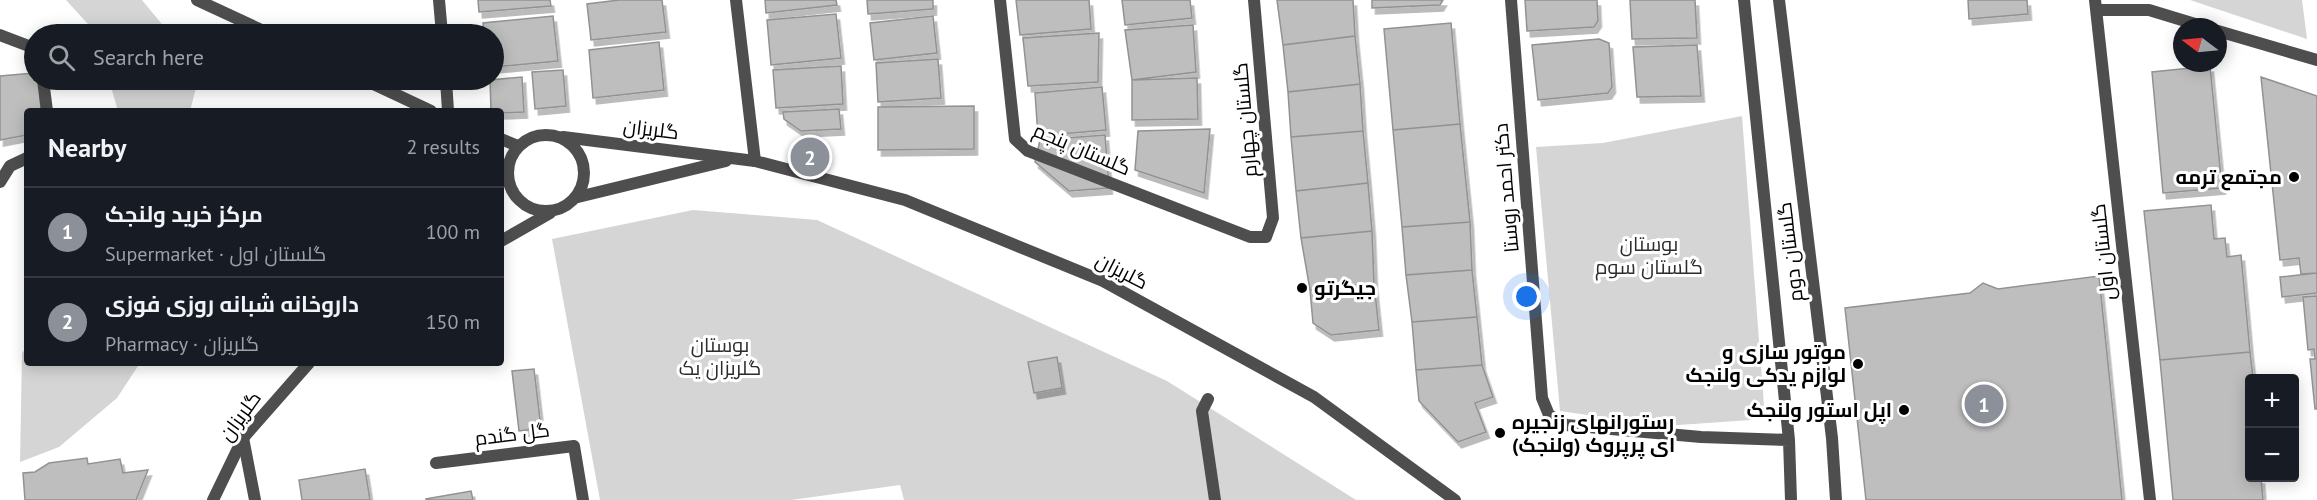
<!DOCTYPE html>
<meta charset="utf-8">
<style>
body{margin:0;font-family:"PT Sans",Cairo,sans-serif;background:#20242c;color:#f1f3f6}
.controls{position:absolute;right:18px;bottom:18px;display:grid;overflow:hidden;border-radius:6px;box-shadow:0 3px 15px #0003}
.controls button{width:54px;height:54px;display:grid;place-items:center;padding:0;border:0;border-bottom:2px solid #363941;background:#171b24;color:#f1f3f6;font:30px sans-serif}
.compass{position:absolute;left:2173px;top:18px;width:54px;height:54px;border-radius:50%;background:#171b24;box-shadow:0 3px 15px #0003;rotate:286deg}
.you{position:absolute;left:1527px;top:297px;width:21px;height:21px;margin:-15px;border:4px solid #fff;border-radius:50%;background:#1a73e8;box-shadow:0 0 0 9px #1a73e833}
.badge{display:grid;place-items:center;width:39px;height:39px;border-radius:50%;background:#8c9099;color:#fff;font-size:20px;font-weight:700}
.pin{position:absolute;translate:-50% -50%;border:3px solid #fff;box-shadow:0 2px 6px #0006}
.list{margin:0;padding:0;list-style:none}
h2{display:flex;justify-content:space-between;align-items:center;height:78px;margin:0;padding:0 24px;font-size:26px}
h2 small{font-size:20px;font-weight:400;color:#9ea1a6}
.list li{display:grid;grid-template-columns:39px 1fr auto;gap:18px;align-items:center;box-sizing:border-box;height:90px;padding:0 24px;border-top:2px solid #363941}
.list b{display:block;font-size:22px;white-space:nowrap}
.list p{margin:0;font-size:20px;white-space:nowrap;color:#9ea1a6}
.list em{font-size:20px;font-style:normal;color:#9ea1a6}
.icon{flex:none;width:33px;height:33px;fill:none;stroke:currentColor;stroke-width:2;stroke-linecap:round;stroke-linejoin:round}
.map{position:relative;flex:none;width:2317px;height:500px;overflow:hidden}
.search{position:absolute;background:#171b24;box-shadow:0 3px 15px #0003;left:24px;top:24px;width:480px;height:66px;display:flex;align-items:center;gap:15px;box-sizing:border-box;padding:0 21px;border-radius:33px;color:#9ea1a6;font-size:22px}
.panel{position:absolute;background:#171b24;box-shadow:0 3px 15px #0003;left:24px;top:108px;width:480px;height:258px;border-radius:6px}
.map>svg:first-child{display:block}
</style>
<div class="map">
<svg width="2317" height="500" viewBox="0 0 2317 500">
<defs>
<filter id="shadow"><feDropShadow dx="3.5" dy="6" stdDeviation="0" flood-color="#0004"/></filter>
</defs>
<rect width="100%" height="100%" fill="#fff"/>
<path fill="#d5d5d5" d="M66,0H142L170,34H97Z
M2190,0H2302L2307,39Z
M109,80H198L190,111H118Z
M1742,116L1765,419L1664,426L1560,411L1536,147L1603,143Z
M693,210L817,220L1167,381L1356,500H904L900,485L791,500H600L552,239Z
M27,347V363H140L117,398L59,447L20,462L22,353Z"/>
<path fill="#bebebe" stroke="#929292" stroke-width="1.5" filter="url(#shadow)" d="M478,0H550L551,6L479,12Z
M619,0H662L666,32L591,40L587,4Z
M765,0H836L837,5L766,13Z
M867,0H933V9L868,14Z
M1016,0H1089L1091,29L1020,35Z
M1122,0H1190L1192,18L1125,25Z
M1277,0H1353L1355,36L1283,45Z
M1372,0H1443L1440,5L1372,8Z
M1525,0H1597L1598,21L1594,27L1527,31Z
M1630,0H1695L1697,38L1632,39Z
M1968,0H2027L2028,14L1969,19Z
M836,14L841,58L771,65L767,20Z
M553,16L558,61L494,67V34H484L483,23Z
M933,16L937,53L874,60L870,23Z
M1451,23L1460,124L1393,130L1384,29Z
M1193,25L1196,72L1132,80L1125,30Z
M1099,33L1098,82L1028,86L1023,38Z
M1355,36L1360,84L1288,92L1283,45Z
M1599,39L1609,43L1612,87L1608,93L1538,100L1532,45Z
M659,42L664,90L593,98L589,50Z
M1697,45L1701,96L1637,97L1633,47Z
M938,59L941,98L878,102L876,63Z
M841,66L843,104L776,108L773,70Z
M2210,66L2222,188L2163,193L2152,72Z
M563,70L566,106L535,109L532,72Z
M34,73V80H39L41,111H27V135L0,140V76Z
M522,77L524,112L501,113V111H491L490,80Z
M2261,77L2317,96V273L2301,274L2299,258L2280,260Z
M1197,78L1198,119L1132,120V80Z
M1360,84L1363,131L1291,137L1288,92Z
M1102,87L1106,130L1038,136L1035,93Z
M974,106V149L878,150V107Z
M839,109L841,129L801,131L784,119L783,112Z
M1460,124L1470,222L1402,227L1393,130Z
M1210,129L1204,193L1135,170L1138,131Z
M1363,131L1368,183L1296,191L1291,137Z
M1105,135L1109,188L1069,191L1035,162L1040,140Z
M1368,183L1372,231L1301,238L1296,191Z
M2211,205L2214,239L2225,238L2227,257L2241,255L2250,352L2160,360L2144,211Z
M1470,222L1472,270L1406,275L1402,227Z
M1372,231L1374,283L1310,290L1301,238Z
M1472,270L1477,317L1412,322L1406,275Z
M2317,273V293L2282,297L2280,277Z
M2099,276L2122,500H1866L1845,308L1970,293L1983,283L1998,289Z
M1374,283L1379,330L1331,335L1313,323L1310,290Z
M2317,296V409H2315L2310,359H2315L2314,349L2308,350L2303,297Z
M1477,317L1482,365L1416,370L1412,322Z
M2250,352L2253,378H2250V478H2261L2263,500H2173L2160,360Z
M1057,357L1062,388L1034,393L1028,362Z
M1482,365L1493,397L1475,403L1486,432L1458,442L1419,401L1416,370Z
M534,369L541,428L519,431L512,371Z
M87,458L88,464L120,459L123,473L148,470L136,500H25L23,473L35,472L49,463Z
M365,469L370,500H302L299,480Z
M471,491L473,500H426V499Z"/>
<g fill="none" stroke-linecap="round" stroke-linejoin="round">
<path stroke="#4e4e4e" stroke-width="12" d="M0,35L34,48
M43,80L47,111
M0,182L10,166L27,158"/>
<path stroke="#4e4e4e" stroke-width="12" d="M1208,399L1202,411L1215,500"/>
<path stroke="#4e4e4e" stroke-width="12" d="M197,0L270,34
M439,0L442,34
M736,0L755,161
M1000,0L1015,139L1028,151L1250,237H1266L1273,218L1254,0
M1511,0L1542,398L1549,415L1566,425L1701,437L1789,440
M1744,0L1789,440L1791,500
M1779,0L1832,438L1836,500
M2095,0L2150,500
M2096,10H2149L2205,27
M2218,31L2317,60
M365,80L431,111
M446,80L448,111
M501,139L518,146
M243,438L255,500
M436,463L574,446L583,500"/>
<path stroke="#4e4e4e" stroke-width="12" d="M508 173a38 38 0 1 1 76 0a38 38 0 1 1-76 0Z
M563,137L755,161L905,200L1103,281L1314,397L1455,500
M578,197L726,161
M501,241L550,213
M213,500L243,438L309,363"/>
</g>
<g fill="#000" stroke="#fff" stroke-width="2">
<circle cx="2294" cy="177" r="6"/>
<circle cx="1302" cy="288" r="6"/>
<circle cx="1858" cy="364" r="6"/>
<circle cx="1904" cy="410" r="6"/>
<circle cx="1500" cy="433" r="6"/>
</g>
<g text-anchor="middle" stroke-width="6" stroke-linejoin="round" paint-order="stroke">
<g font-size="20" fill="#000" stroke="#fff">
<text transform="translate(1245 120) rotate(-95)" y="7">گلستان چهارم</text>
<text transform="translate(651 129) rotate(7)" y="7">گلریزان</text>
<text transform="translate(1082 149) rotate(23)" y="7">گلستان پنجم</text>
<text transform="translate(1506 188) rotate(-95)" y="7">دکتر احمد روستا</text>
<text transform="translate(1790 252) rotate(-97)" y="7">گلستان دوم</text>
<text transform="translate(2103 252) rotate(-96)" y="7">گلستان اول</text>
<text transform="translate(1122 271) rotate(27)" y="7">گلریزان</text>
<text transform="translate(240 416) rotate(-54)" y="7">گلریزان</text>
<text transform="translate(512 434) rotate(-7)" y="7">گل گندم</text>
</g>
<g font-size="20" font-weight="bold" fill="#000" stroke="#fff" text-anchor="end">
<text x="2282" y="184">مجتمع ترمه</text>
<text x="1314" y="295" text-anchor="start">جیگرتو</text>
<text x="1846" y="359">موتور سازی و<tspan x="1846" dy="23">لوازم یدکی ولنجک</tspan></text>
<text x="1892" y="417">اپل استور ولنجک</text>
<text x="1512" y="429" text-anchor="start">رستورانهای زنجیره<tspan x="1512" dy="23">ای پرپروک (ولنجک)</tspan></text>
</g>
<g font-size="20" fill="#2c2c2c" stroke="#fff">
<text x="1649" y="251">بوستان<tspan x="1649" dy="23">گلستان سوم</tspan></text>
<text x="720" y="352">بوستان<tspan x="720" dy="23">گلریزان یک</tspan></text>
</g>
</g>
</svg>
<div class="controls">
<button>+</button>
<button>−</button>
</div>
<svg class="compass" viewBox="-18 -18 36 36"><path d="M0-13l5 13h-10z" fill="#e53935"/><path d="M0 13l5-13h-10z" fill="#9ea1a6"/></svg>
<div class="you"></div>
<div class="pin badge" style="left:1984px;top:404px">1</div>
<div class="pin badge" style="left:810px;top:157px">2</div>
<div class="search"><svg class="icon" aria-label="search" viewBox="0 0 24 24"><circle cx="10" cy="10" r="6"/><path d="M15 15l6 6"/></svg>Search here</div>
<section class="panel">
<h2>Nearby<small>2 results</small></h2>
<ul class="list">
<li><span class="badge">1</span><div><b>مرکز خرید ولنجک</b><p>Supermarket · گلستان اول</p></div><em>100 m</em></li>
<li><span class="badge">2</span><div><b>داروخانه شبانه روزی فوزی</b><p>Pharmacy · گلریزان</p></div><em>150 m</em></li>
</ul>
</section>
</div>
